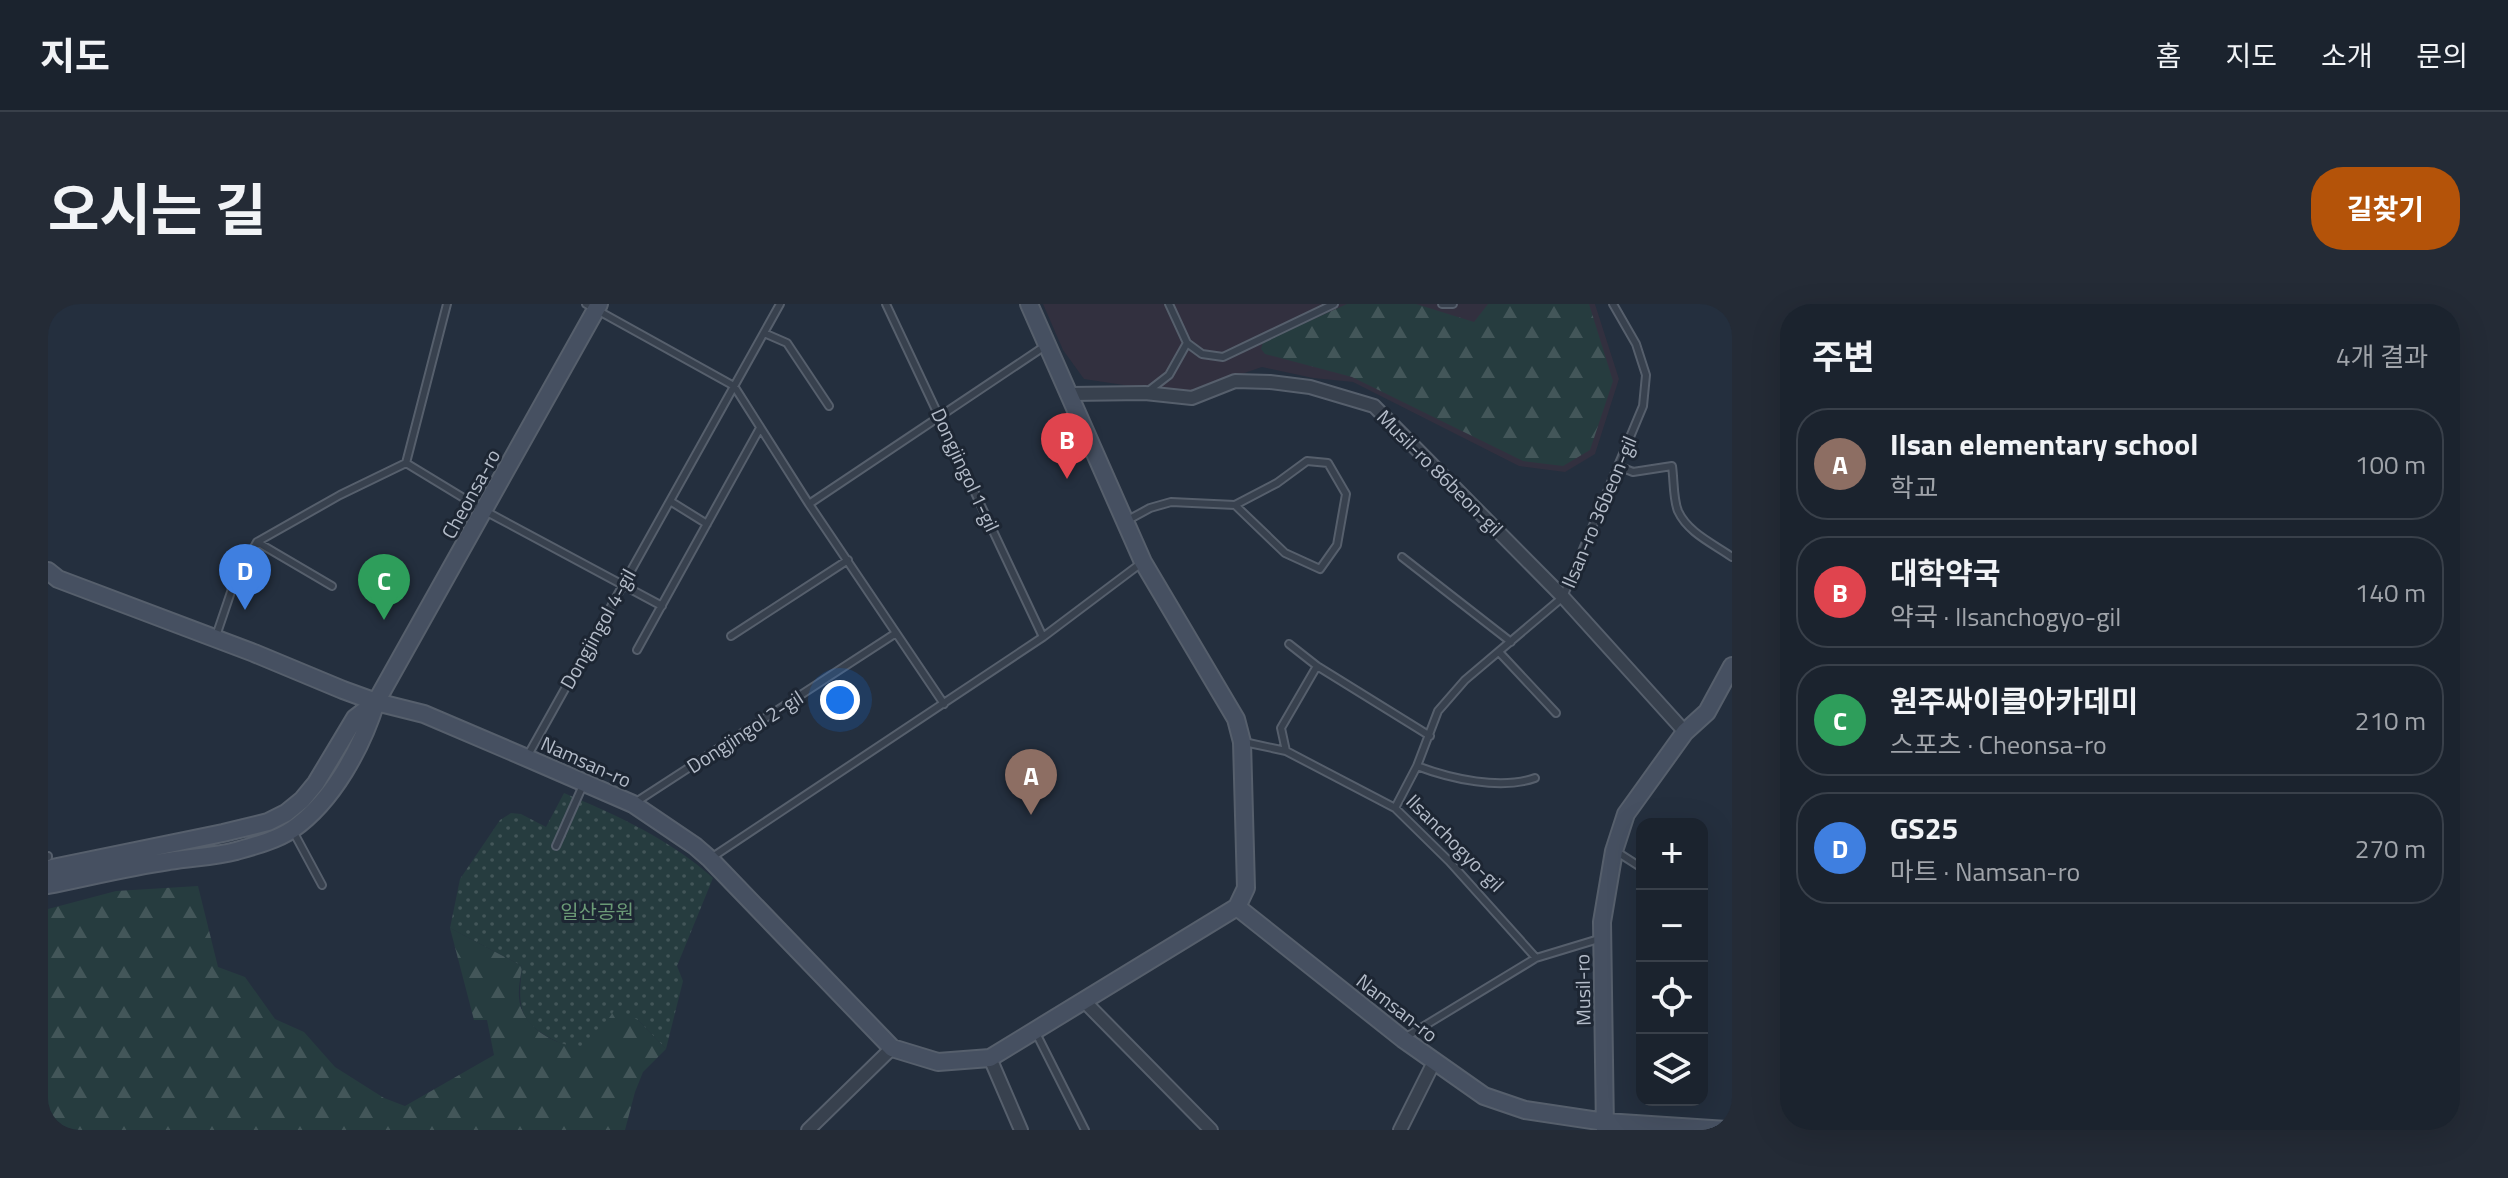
<!DOCTYPE html>
<html lang="ko">
<meta charset="utf-8">
<style>
body{margin:0;font-family:"Titillium Web","Noto Sans KR",sans-serif;background:#242b36;color:#f1f3f6}
.controls{position:absolute;right:24px;bottom:24px;display:grid;overflow:hidden;border-radius:16px;box-shadow:0 8px 32px #0002}
.controls button{width:72px;height:72px;display:grid;place-items:center;padding:0;border:0;border-bottom:2px solid #39404a;background:#1b232e;color:#f1f3f6;font:40px sans-serif}
.you{position:absolute;left:792px;top:396px;width:28px;height:28px;margin:-20px;border:6px solid #fff;border-radius:50%;background:#1a73e8;box-shadow:0 0 0 12px #1a73e833}
.badge{display:grid;place-items:center;width:52px;height:52px;border-radius:50%;background:#b45309;color:#fff;font-size:26px;font-weight:700}
.pin{position:absolute;translate:-50% -66px;filter:drop-shadow(0 2px 4px #0008)}
.pin::after{content:'';position:absolute;top:42px;width:28px;height:24px;background:inherit;clip-path:polygon(0 0,100% 0,50% 100%)}
.list{margin:0;padding:0;list-style:none}
h2{display:flex;justify-content:space-between;align-items:center;height:104px;margin:0;padding:0 32px;font-size:34px}
h2 small{font-size:26px;font-weight:400;color:#a0a4aa}
.list li{display:grid;grid-template-columns:52px 1fr auto;gap:24px;align-items:center;box-sizing:border-box;height:112px;margin:0 16px 16px;padding:0 16px;border:2px solid #39404a;border-radius:32px}
.list b{display:block;font-size:30px;white-space:nowrap}
.list p{margin:0;font-size:26px;white-space:nowrap;color:#a0a4aa}
.list em{font-size:26px;font-style:normal;color:#a0a4aa}
.icon{flex:none;width:44px;height:44px;fill:none;stroke:currentColor;stroke-width:2;stroke-linecap:round;stroke-linejoin:round}
.map{position:relative;flex:none;width:1684px;height:826px;overflow:hidden;border-radius:32px}
header{display:flex;align-items:center;gap:48px;box-sizing:border-box;height:112px;padding:0 40px;background:#1b232e;border-bottom:2px solid #39404a}
header strong{font-size:38px}
nav{display:flex;gap:44px;margin-inline-start:auto;font-size:28px}
.intro{display:flex;align-items:center;justify-content:space-between;box-sizing:border-box;height:192px;padding:0 48px}
h1{margin:0;font-size:56px}
.button{padding:20px 36px;border-radius:32px;background:#b45309;color:#fff;font-size:28px;font-weight:700}
main{display:flex;gap:48px;padding:0 48px}
aside{flex:1;background:#1b232e;border-radius:32px;box-shadow:0 8px 32px #0002}
.map>svg:first-child{display:block}
</style>
<header>
<strong>지도</strong>
<nav><a>홈</a><a>지도</a><a>소개</a><a>문의</a></nav>
</header>
<div class="intro"><h1>오시는 길</h1><a class="button">길찾기</a></div>
<main>
<div class="map">
<svg width="1684" height="826" viewBox="0 0 1684 826">
<defs>
<pattern id="grass-dots" width="8" height="8" patternUnits="userSpaceOnUse" patternTransform="scale(2)"><rect width="8" height="8" fill="#263c3f"/><path d="M2 2h.1M6 6h.1" fill="none" stroke="#435659" stroke-width="1.8" stroke-linecap="round"/></pattern>
<pattern id="forest-firs" width="22" height="20" patternUnits="userSpaceOnUse" patternTransform="scale(2)"><rect width="22" height="20" fill="#263c3f"/><path d="M5 1l3.5 6h-7zM16 11l3.5 6h-7z" fill="#435659"/></pattern>
</defs>
<rect width="100%" height="100%" fill="#242f3e"/>
<path fill="#32303f" d="M995,0H1547L1571,75L1547,150L1517,168L1471,162L1305,78L1265,74L1214,63L1135,90L1036,75L1015,46Z"/>
<path fill="url(#grass-dots)" d="M516,489C569,511 623,536 665,574L629,662L635,677L618,745L590,716C577,724 554,741 541,745C530,747 519,742 510,738C469,719 470,703 474,662L402,624L412,575L452,516L463,509L473,510L498,523Z"/>
<path fill="url(#forest-firs)" d="M1299,0H1368L1426,18L1440,0H1541L1565,77L1542,146L1515,162L1475,157L1304,73L1217,50L1213,45L1215,38Z
M150,582L170,663L197,673L227,715L256,728L287,763L336,794L357,802L446,751L439,716H426L402,624L474,662C473,672 470,683 471,693C473,726 512,744 541,744L567,705L590,716L618,745L595,768L587,788L577,826H0V605L68,587Z"/>
<g fill="none" stroke-linecap="round" stroke-linejoin="round">
<defs>
<path id="lane" d="M538,0L686,82L761,200L896,400
M838,0L995,333
M1121,0L1139,39L1154,50L1175,53L1286,0
M1394,0H1405
M716,29L739,39L781,102
M1099,88L1121,71L1139,39
M358,159L437,207L614,302
M1570,162L1585,168L1624,162C1626,175 1625,195 1630,207C1640,229 1666,240 1684,253
M622,197L659,220
M761,200L997,42
M1078,217L1102,204L1123,198L1187,201L1229,179L1259,157L1280,159L1298,190L1289,241L1272,265L1237,249L1187,201
M209,238L284,282
M1354,253L1463,338
M168,332L185,282L209,238L292,191L358,159L399,0
M683,332L800,256
M1241,340L1269,362L1382,432
M589,346L712,124
M1451,348L1508,409
M1196,438L1238,447L1347,504L1401,557L1488,654
M1238,447L1233,424L1269,362
M480,451L732,0
M1369,462C1403,475 1453,486 1487,474
M588,498L848,329
M1347,504L1369,462L1390,407L1417,376L1515,293L1595,102L1598,71L1588,40L1565,0
M246,529L274,581
M508,542L536,479
M1569,548L1594,564
M0,552V553
M663,554L995,333L1092,260
M988,729L1037,826
M1358,733L1488,654L1554,634"/>
<path id="street" d="M1022,90L1097,89L1144,94L1187,77L1222,78L1262,83L1326,102L1515,293L1637,428
M1035,696L1163,826
M942,754L973,826
M760,826L844,744
M1352,826L1386,758"/>
<path id="secondary" d="M981,0L1095,258L1188,415L1194,438L1198,584L1189,603
M0,267L10,275L206,349L295,386L328,398L376,410L479,454L585,500L647,542L662,555L844,744L890,758L942,754L1189,603
M0,565L175,529L220,518L238,509L254,496L268,479L307,414L328,398
M0,581C40,573 80,563 121,557C143,553 166,553 188,547C206,542 229,536 245,525C285,497 314,443 328,398L551,0
M1189,603L1355,735L1436,792L1477,806L1557,818L1679,826
M1557,826L1554,618L1566,547L1578,510L1637,428L1659,408L1684,362"/>
</defs>
<use href="#lane" stroke="#565f6c" stroke-width="10"/>
<use href="#street" stroke="#565f6c" stroke-width="16"/>
<use href="#secondary" stroke="#565f6c" stroke-width="20"/>
<use href="#lane" stroke="#38414e" stroke-width="6"/>
<use href="#street" stroke="#38414e" stroke-width="12"/>
<use href="#secondary" stroke="#465061" stroke-width="16"/>
</g>
<g text-anchor="middle" stroke-width="6" stroke-linejoin="round" paint-order="stroke">
<g font-size="20" fill="#b4bcc9" stroke="#1d2633">
<text transform="translate(917 166) rotate(65)" y="7">Dongjingol 1-gil</text>
<text transform="translate(1392 169) rotate(45)" y="7">Musil-ro 86beon-gil</text>
<text transform="translate(423 190) rotate(-61)" y="7">Cheonsa-ro</text>
<text transform="translate(1551 208) rotate(-67)" y="7">Ilsan-ro 36beon-gil</text>
<text transform="translate(550 325) rotate(-61)" y="7">Dongjingol 4-gil</text>
<text transform="translate(697 428) rotate(-33)" y="7">Dongjingol 2-gil</text>
<text transform="translate(538 458) rotate(24)" y="7">Namsan-ro</text>
<text transform="translate(1407 539) rotate(45)" y="7">Ilsanchogyo-gil</text>
<text transform="translate(1535 686) rotate(-91)" y="7">Musil-ro</text>
<text transform="translate(1349 704) rotate(38)" y="7">Namsan-ro</text>
</g>
<g font-size="20" fill="#6b9a76" stroke="#1d2633">
<text x="549" y="615">일산공원</text>
</g>
</g>
</svg>
<div class="controls">
<button>+</button>
<button>−</button>
<button><svg class="icon" aria-label="locate" viewBox="0 0 24 24"><circle cx="12" cy="12" r="6"/><path d="M12 2v4M12 18v4M2 12h4M18 12h4"/></svg></button>
<button><svg class="icon" aria-label="layers" viewBox="0 0 24 24"><path d="M12 4l9 5-9 5-9-5zM3 14l9 5 9-5"/></svg></button>
</div>
<div class="you"></div>
<div class="pin badge" style="left:983px;top:511px;background:#8d6e63">A</div>
<div class="pin badge" style="left:1019px;top:175px;background:#e0444e">B</div>
<div class="pin badge" style="left:336px;top:316px;background:#2e9e5b">C</div>
<div class="pin badge" style="left:197px;top:306px;background:#3f7fe0">D</div>
</div>
<aside>
<h2>주변<small>4개 결과</small></h2>
<ul class="list">
<li><span class="badge" style="background:#8d6e63">A</span><div><b>Ilsan elementary school</b><p>학교</p></div><em>100 m</em></li>
<li><span class="badge" style="background:#e0444e">B</span><div><b>대학약국</b><p>약국 · Ilsanchogyo-gil</p></div><em>140 m</em></li>
<li><span class="badge" style="background:#2e9e5b">C</span><div><b>원주싸이클아카데미</b><p>스포츠 · Cheonsa-ro</p></div><em>210 m</em></li>
<li><span class="badge" style="background:#3f7fe0">D</span><div><b>GS25</b><p>마트 · Namsan-ro</p></div><em>270 m</em></li>
</ul>
</aside>
</main>
